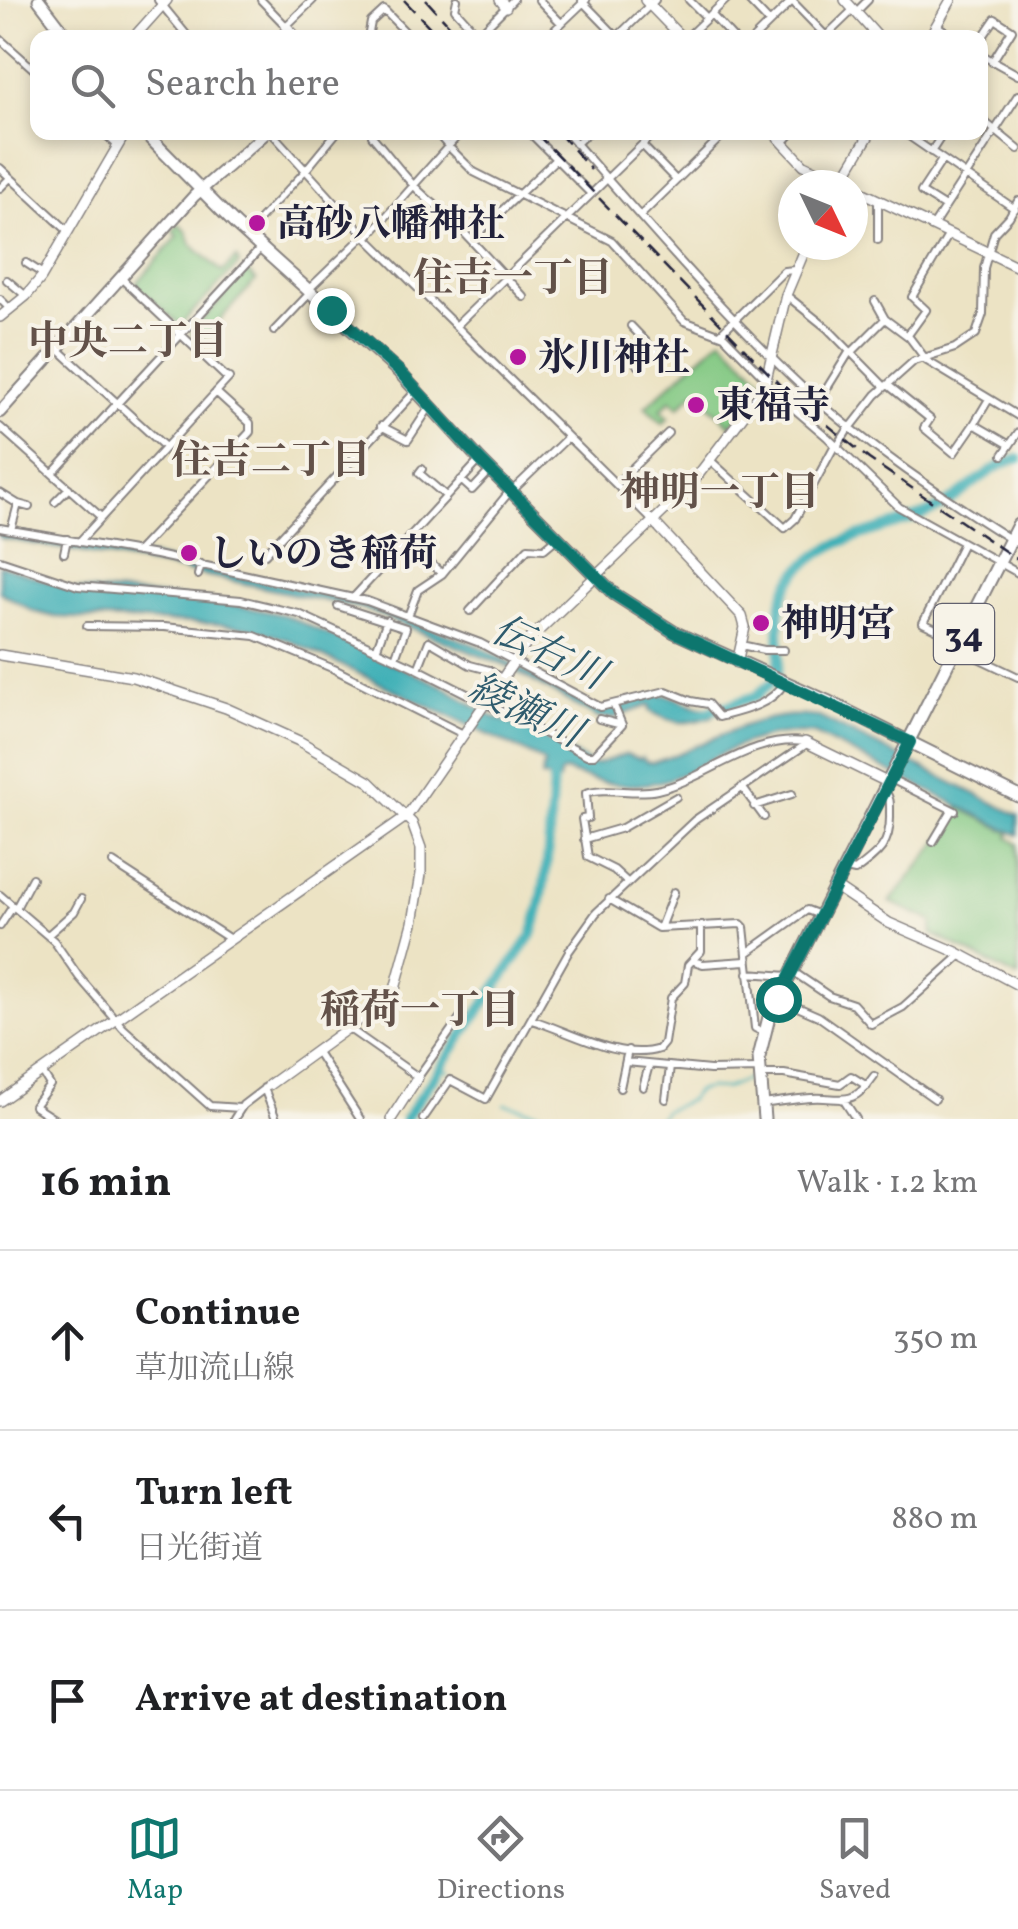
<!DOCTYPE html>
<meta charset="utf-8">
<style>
body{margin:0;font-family:Vollkorn,"Noto Serif JP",serif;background:#f2f2f2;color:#202124}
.compass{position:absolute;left:778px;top:170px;width:90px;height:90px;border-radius:50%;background:#fff;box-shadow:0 5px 15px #0003;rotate:133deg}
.stop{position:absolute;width:30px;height:30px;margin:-22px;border:8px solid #0f766e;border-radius:50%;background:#fff}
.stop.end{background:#0f766e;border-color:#fff;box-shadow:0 2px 10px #0008}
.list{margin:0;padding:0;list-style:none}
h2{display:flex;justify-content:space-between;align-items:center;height:130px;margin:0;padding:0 40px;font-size:42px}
h2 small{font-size:32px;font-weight:400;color:#757577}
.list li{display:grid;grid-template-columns:65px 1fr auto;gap:30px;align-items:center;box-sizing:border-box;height:180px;padding:0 40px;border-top:2px solid #e0e0e0}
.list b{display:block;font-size:38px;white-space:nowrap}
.list p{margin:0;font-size:32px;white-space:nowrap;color:#757577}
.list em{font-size:32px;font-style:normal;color:#757577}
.icon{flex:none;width:55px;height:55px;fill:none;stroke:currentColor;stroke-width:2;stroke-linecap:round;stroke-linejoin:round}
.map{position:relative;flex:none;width:1018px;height:1119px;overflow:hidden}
.search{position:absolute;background:#fff;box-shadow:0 5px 15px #0003;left:30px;right:30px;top:30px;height:110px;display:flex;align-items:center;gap:25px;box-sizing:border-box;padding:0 35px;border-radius:20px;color:#757577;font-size:38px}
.sheet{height:670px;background:#fff}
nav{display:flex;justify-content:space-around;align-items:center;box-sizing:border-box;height:140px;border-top:2px solid #e0e0e0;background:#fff;font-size:28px;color:#757577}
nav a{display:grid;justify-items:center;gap:5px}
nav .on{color:#0f766e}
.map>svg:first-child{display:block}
</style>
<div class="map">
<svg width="1018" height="1119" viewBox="0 0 1018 1119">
<rect width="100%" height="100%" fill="#f7f3e8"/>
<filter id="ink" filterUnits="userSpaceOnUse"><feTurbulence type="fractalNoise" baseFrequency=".01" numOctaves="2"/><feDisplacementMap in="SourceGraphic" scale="20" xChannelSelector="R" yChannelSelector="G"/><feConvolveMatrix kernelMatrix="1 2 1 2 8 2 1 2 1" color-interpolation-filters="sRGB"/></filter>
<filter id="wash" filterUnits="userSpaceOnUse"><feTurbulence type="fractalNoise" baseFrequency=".0048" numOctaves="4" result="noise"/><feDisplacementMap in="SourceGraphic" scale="40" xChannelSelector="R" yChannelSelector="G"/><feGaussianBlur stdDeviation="2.25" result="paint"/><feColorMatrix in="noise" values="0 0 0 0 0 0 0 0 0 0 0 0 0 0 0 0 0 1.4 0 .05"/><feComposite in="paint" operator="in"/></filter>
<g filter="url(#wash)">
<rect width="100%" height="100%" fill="#ece3c4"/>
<path fill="#84c984" stroke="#537660" stroke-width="2.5" d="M179,224L187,232L191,244L222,272L236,258L239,264L180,325L135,285L178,236L173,231Z
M247,271L256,280L197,345L191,332Z
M722,338L762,379L731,426L695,391L679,407L671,400L661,410L668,418L663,424L645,407Z
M958,807L1010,833L1009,838L1018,844V978C989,963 962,948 932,934V921L890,902L947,831Z"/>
<path fill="#3fb0b7" stroke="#306979" stroke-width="2.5" d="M0,531L156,558L369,604L480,647L596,710C619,713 638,696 660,695C678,694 690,709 707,707L713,716C686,725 675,725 650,711V705L614,718H598L506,666L364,609L161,566L0,538Z
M0,565L70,589L209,600L285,615L445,687L489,715L532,732L594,765L626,754L640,759L642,757L646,762L652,763C709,746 756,707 819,717L1018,815V835L814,734C776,730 742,742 709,760C695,767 681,776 666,780C631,790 598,784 565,771L560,774L559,780L542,777L544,763L536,757L286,639L250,628L217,624L55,617L35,612L0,592Z"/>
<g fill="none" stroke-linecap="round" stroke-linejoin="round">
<path stroke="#3fb0b7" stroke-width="2.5" d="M442,1066L449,1071
M505,1104L565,1119
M659,1119L664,1111L690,1100L696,1091L709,1088L724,1089L752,1077"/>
<path stroke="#3fb0b7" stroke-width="10" d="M704,713L756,696L776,679C785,649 772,618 787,588C815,535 885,533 933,511C964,497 985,467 1018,459
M405,1119L532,935C550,882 549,822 554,767"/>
</g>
</g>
<g filter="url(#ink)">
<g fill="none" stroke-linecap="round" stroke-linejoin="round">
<defs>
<path id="pedestrian" d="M260,219L305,171"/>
<path id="minor" d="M158,0L189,38
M261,0L286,26L313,0
M457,0L455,9L480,37
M539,0L561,23
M689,0L707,18
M748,0L769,22
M582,1L617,37
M792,1L826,36
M856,12L868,0
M711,14L733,38
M936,25L955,38
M478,35L513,0
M826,36L854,9
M368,38L371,22L384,10L411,38
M546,38L586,0
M616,38L655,0
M686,38L726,0
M754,38L793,0
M0,39L38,73
M980,41L995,19L1012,30L992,62
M980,54L1018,75
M980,118L1018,149
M103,132L118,146
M271,132L367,238L652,520
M373,132L372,136C395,162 421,202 454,216L457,225L524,297
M436,132L448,146
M529,132L591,194
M566,132C642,218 717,307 801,386C867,446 943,497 1018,544
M903,132L1015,209
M783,143L793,132
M576,144L588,132
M642,145L676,180
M448,146L474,172L612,241L684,321L724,336L766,379
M931,152L944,132
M942,160L921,192L945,207
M0,168L68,231
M305,171L337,132
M0,188L10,178
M878,201V240
M640,216L726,132
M933,226L1018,95
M367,238L461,132
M471,240L556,159
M26,263L43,274
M121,278L228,379
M7,280L26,296
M308,290L365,235
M786,295L827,328L885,387
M0,299L10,309
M875,301L885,319L909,337L927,361L1018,416
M456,326L655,132
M631,326L655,351
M274,331L311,292
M720,334L784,271L795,270
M908,335L926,310L912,297L949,234
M619,346L639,366
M57,348L165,447
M851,353L885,319
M765,384L827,437L899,507L1018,573
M888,385L930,419L924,428L954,453L974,424
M989,399L974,424L1010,445
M819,401L850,351
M381,426L408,440L429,408
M0,427L101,517
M851,427L876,395L914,361L955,348L976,334L983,314L984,268L994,233L1009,217L1018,201
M837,447L850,426
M1003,455L1018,433
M711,461L785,528L795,519L835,445
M422,469L419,473L446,496
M53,473L261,248
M461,480L472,490L489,472
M616,484L668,433
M512,491L568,437
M0,493L18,504L11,530L156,555L367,601L480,643L600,707L666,691L691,701L708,704L719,717C742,711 772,705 784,683
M55,502L69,488
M18,504L29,507
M0,528L11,530
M406,541L442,574
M79,542L229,378
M137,552L250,432V423L216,392
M64,553L67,539
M265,554L416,391
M0,560L78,586L241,600L299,614L414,667L587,755H594L622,725L614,706
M198,575L201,564
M354,597L480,460
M338,606L406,628L395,658
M470,611L528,548L544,549L556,539
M408,616L418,590L442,574L510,491
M87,626L164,627L255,636L334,669L463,734
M959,640L923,623L963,543
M741,645L764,650H784
M376,650L387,620
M974,656L1018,677
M418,669L429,641L470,665L489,670L502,679
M599,719L622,725
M891,779L955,811
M742,787L764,817
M754,806L792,794
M584,839L622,828L676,797
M933,842L952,810
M113,863L230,939
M846,869L855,871C878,854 891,845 890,814C890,804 891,799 885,791
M627,882L614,870L588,857L582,819L588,818L586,793C607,786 634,795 657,790C708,779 750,735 805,742
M0,895L54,941L79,977L123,1028L210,1106L240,1108
M609,899L658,928L741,924L744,927L755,1028L763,1032
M16,908L32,878
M0,926L13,906
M660,928L674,892
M48,935L74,912L81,899
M747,953L807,910L820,915
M694,961L703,964L746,961
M792,971L829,996L853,1004L871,1024L903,1007L961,955
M748,973L788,976
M779,999L818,1016L935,1099
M532,1020C569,1031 620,1062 659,1049L664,1043L671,998L685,983L688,965L701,951V928
M348,1028L418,1077L462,1015
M317,1052L360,1119
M626,1062L710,1070L759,1069
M42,1072L50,1085L34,1106L54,1119
M760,1074H784L840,1084L851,1076L867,1086
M643,1087L649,1065
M264,1088L276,1119
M620,1088L628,1050
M666,1099L670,1067
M843,1099L856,1119
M762,1104C778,1102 795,1099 811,1098C842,1096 851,1109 874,1076
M234,1119L243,1105L269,1085
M423,1119L450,1080L486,1099L569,951L596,913L695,820L808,743"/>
<path id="tertiary" d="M500,0L506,7
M645,0L682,38
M845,0L879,38
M286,26L297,38
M133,38L167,0
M929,38L951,0
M773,132L804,165L847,185
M839,185L871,132
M853,188L1018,267
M0,317L26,296L41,278L126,132
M652,520L742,616L745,627L737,663
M0,655L133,677L226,708L299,741L370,782L412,823L421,848V874L413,923L395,989L377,1007L269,1085
M805,742L889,783
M836,887L889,923L956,952L1018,985
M0,1101L407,816L529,640L689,487L759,395L765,384L786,295L807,245
M391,1119L418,1077"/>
<path id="secondary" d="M0,412L194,196L267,132"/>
<path id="primary" d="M39,0L68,38
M144,132L236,225L399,372L480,460L614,594L674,632L827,701L1018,796
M764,1119L759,1057L769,1017L1018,525"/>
</defs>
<use href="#pedestrian" stroke="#878280" stroke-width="9"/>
<use href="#minor" stroke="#878280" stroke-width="10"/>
<use href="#tertiary" stroke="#878280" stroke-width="12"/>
<use href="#secondary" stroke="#878280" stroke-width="14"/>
<use href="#primary" stroke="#878280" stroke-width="15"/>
<use href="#pedestrian" stroke="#fff" stroke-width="5"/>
<use href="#minor" stroke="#fff" stroke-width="6"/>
<use href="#tertiary" stroke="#fff" stroke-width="9"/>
<use href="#secondary" stroke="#fff" stroke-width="10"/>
<use href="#primary" stroke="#fff" stroke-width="11"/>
<path stroke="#22223b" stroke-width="2.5" stroke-dasharray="15 8" stroke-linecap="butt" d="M404,0L440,38
M426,0L461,38
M535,132L782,387L869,459L1018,560
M558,132L591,170"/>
</g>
</g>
<g fill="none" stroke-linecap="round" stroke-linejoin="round" filter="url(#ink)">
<path stroke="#0f766e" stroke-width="12" d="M331,310L400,372L480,460L614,594L674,632L910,742L778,999"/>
</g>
<g fill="#b5179e" stroke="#f7f3e8" stroke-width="4">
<circle cx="257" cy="223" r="10"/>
<circle cx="518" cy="357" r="10"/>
<circle cx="696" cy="405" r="10"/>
<circle cx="189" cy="553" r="10"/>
<circle cx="761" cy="623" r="10"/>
</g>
<g text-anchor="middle" stroke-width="8" stroke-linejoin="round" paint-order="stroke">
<rect fill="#f7f3e8" stroke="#62616f" stroke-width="2.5" x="934" y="604" width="60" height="60" rx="8"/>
<g font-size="35" font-weight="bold" fill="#22223b">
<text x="964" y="646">34</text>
</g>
<g font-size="38" font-weight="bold" fill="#22223b" stroke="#f7f3e8" text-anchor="start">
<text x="277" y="236">高砂八幡神社</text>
<text x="538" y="370">氷川神社</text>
<text x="716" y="418">東福寺</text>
<text x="209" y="566">しいのき稲荷</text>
<text x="781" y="636">神明宮</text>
</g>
<g font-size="40" font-weight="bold" fill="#625149" stroke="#f7f3e8">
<text x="513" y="291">住吉一丁目</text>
<text x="128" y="354">中央二丁目</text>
<text x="271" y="473">住吉二丁目</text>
<text x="720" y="505">神明一丁目</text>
<text x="420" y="1023">稲荷一丁目</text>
</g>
<g font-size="40" font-style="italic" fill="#2e5b6d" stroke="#f7f3e8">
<text transform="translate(549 651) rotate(25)" y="14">伝右川</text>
<text transform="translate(526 709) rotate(25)" y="14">綾瀬川</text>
</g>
</g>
</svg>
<svg class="compass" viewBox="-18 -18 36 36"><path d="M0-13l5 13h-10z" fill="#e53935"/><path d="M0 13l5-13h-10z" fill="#757577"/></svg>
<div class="stop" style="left:778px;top:999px"></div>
<div class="stop end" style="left:331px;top:310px"></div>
<div class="search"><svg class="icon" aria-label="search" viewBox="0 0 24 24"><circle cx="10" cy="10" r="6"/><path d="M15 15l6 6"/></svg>Search here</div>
</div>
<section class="sheet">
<h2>16 min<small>Walk · 1.2 km</small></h2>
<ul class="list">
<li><svg class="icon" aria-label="ahead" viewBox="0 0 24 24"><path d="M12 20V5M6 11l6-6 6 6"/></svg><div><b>Continue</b><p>草加流山線</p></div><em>350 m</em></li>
<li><svg class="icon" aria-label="left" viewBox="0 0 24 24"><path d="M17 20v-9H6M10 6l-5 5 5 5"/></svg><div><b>Turn left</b><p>日光街道</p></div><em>880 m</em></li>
<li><svg class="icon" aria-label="arrive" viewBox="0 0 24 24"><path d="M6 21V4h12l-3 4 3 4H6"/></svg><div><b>Arrive at destination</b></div></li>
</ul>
</section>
<nav>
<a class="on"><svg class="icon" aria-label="map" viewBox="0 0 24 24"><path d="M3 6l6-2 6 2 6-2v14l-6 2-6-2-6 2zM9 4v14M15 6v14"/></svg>Map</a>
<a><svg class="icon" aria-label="directions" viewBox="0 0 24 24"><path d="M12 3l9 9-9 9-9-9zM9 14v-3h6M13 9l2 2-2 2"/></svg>Directions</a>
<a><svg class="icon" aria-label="saved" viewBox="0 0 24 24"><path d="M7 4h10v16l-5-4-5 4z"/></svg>Saved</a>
</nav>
